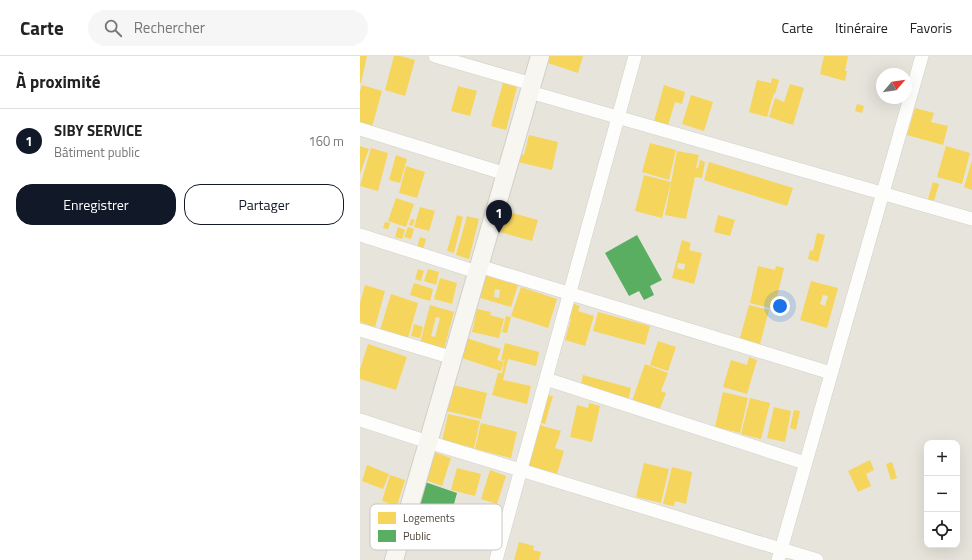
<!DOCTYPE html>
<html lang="fr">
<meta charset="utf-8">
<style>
body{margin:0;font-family:"Titillium Web",sans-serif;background:#f6f6f6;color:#222}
.controls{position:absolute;right:12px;bottom:12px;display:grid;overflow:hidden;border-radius:8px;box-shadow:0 4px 16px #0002}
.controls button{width:36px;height:36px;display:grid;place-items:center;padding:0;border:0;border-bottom:1px solid #e0e0e0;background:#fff;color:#222;font:20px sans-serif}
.compass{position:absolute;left:516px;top:12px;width:36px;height:36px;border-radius:50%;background:#fff;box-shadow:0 4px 16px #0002;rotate:61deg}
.you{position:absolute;left:420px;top:250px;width:14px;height:14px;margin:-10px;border:3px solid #fff;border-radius:50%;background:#1a73e8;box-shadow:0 0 0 6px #1a73e833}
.badge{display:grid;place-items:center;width:26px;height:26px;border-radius:50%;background:#111827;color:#fff;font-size:13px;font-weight:700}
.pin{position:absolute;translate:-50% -33px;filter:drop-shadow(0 1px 2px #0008)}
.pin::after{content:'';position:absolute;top:21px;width:14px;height:12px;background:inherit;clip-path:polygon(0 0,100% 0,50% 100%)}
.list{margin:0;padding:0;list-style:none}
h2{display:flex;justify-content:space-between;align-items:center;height:52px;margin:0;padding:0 16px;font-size:17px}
h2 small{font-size:13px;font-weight:400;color:#767676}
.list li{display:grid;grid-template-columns:26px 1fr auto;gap:12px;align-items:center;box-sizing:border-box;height:64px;padding:0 16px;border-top:1px solid #e0e0e0}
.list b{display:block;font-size:15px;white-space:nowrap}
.list p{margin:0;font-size:13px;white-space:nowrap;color:#767676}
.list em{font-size:13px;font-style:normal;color:#767676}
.actions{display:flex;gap:8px;padding:12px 16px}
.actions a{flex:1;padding:9px 0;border:1px solid #111827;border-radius:16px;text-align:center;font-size:14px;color:#111827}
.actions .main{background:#111827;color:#fff}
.icon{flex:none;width:22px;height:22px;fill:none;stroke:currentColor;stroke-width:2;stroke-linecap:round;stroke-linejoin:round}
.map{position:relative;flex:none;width:612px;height:504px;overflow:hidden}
header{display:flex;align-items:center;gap:24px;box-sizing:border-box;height:56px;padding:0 20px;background:#fff;border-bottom:1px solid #e0e0e0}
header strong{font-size:19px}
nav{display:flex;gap:22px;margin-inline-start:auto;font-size:14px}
.search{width:280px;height:36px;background:#f6f6f6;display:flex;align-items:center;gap:10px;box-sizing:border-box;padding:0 14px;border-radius:22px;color:#767676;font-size:15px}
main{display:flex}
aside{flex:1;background:#fff}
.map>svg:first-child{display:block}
</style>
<header>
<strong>Carte</strong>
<div class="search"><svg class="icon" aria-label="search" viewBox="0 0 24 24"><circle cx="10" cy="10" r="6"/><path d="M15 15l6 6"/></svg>Rechercher</div>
<nav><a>Carte</a><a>Itinéraire</a><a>Favoris</a></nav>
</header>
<main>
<aside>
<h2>À proximité<small></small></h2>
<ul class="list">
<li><span class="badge">1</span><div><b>SIBY SERVICE</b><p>Bâtiment public</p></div><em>160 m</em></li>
</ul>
<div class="actions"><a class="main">Enregistrer</a><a>Partager</a></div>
</aside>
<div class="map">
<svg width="612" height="504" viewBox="0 0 612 504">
<rect width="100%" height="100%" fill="#f4f2ee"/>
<path fill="#e7e4dc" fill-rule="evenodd" d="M0,0H612V504H0ZM522,18H546V42H522ZM567,387H597V489H567Z"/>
<path fill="#f6d55c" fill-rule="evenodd" d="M0,0H7L1,27H0Z
M34,0H40L55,4L45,40L25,34Z
M187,0H223L218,17L185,6Z
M464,0H488L485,15H487L485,25L460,18Z
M412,22L419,24L415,38L414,37L407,61L389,56L397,24L411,27Z
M143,27L157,31L146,74L131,70Z
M430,28L444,32L433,69L409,61L415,42L424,46Z
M2,29L22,35L12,71L0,67V35Z
M304,29L325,36L322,48L315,46L307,73L293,69Z
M98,30L117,35L110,60L91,55Z
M331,39L353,46L344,75L322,68Z
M497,48L504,50L502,57L495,55Z
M555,52L574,57L571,66L588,70L583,89L547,79Z
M169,79L198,86L192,114L158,106L160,98L164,99Z
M290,87L316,94L309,124L282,116Z
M0,90L9,93L0,118Z
M586,90L610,97L602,128L577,121Z
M11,92L28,97L18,135L0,130Z
M317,95L339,99L336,112H338L340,104L345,106L342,122L335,121L326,163L305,159Z
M36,99L47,103L40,127L29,124Z
M612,104V134L604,131Z
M349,106L433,132L427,150L344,124Z
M46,110L65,116L57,142L39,137Z
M284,119L311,126L302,162L275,155Z
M573,126L579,128L574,145L568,143Z
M36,142L54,148L46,171L28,165Z
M60,151L75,155L69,175L54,171Z
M142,154L178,164L172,185L137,175Z
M97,159L103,161L94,197L87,195Z
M358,159L375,164L370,180L354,176Z
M107,160L119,163L109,203L96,199Z
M51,163L55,164L52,170L49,169Z
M25,166L30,167L28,173L23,172Z
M38,171L45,174L42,183L35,181Z
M48,171L54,173L51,183L44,181Z
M457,177L465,179L458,206L448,203L450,194L453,195Z
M60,181L66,183L63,194L57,192Z
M322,184L331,187L329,194L342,197L334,228L312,222ZM318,207L325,208L324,214L317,212Z
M398,210L415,214L416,210L424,212L414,253L390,247Z
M58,213L64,215L61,225L55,223Z
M68,213L79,216L76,229L64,225Z
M124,219L158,229L151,251L117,241ZM135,233L140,234L139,242L134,241Z
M80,222L97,227L92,248L74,243Z
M451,225L478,232L467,272L440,264ZM463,239L468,240L465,250L460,248Z
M54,227L73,233L70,245L50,239Z
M5,229L25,235L15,271L0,266V247Z
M161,231L197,243L188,272L151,260Z
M31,238L58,247L48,282L20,274Z
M211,247L220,250L218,255L234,260L225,290L205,284L211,263L207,262Z
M70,249L94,256L84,293L60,287ZM76,261L80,262L75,281L71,280Z
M389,249L409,254L400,288L380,282Z
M117,253L131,256L130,259L144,263L139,282L112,276Z
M238,256L290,270L285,289L233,275Z
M146,260L151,261L147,277L142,276Z
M54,268L63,271L60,282L51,280Z
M106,282L141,293L137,304L144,306L141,315L99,301Z
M298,285L316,291L308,315L290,309Z
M145,287L179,296L176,310L148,303L143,324L171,330L167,348L132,339L138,317H142L145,302L144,305L141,304Z
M8,288L47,301L36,334L0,323V313Z
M389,301L397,304L387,338L363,331L371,304L387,309Z
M285,308L308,317L301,335L306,337L299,355L272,345Z
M223,319L271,332L268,345L220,332Z
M93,329L127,337L121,363L87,355Z
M363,336L388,342L380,377L355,371Z
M187,339L193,340L185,368L179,366Z
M390,342L410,347L401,383L381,378Z
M229,347L240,350L232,386L210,381L217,349L228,352Z
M414,351L431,355L425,386L407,382Z
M434,354L440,355L436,374L430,372Z
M88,358L120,365L114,392L82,385Z
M121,367L157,376L151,402L115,393Z
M179,369L201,375L195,392L204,395L197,418L167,409Z
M71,395L91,402L82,430L63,423Z
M510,404L514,414L506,418L511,430L498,436L488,415Z
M532,406L537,422L531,424L526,408Z
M284,407L309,413L301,447L276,441Z
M7,409L29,418L23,433L2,425Z
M312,411L332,416L326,448L315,445L314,450L303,448Z
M97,412L121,418L115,440L91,434Z
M130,414L146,420L137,448L121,443Z
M30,419L45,424L37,450L22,445Z
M159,486L174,490L173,494L181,496L179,504H154Z"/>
<path fill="#5aae61" d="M277,179L302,224L290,230L294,239L284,244L279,235L269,240L245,197Z
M65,426L97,437L91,459L58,449Z"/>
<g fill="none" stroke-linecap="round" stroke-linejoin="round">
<defs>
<path id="street" d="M75,0L172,28
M170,36L612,163
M0,73L146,118
M0,179L117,216
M119,210L471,317
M0,274L93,302
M186,323L445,407
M0,364L68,386L457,504
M136,504L275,0
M418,504L562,0"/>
<path id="secondary" d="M34,504L180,0"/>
</defs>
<use href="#street" stroke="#d2d0cb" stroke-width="14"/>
<use href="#secondary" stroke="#d3cfc5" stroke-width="20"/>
<use href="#street" stroke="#fdfdfc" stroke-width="13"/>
<use href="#secondary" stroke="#f7f6f1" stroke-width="18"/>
</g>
<rect x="10" y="448" width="132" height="46" rx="6" fill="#fff" stroke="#c9c7c4" stroke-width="1"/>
<rect x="18" y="456" width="18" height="12" fill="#f6d55c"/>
<rect x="18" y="474" width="18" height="12" fill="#5aae61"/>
<g font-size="11" fill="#4b4439">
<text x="43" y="466">Logements</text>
<text x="43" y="484">Public</text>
</g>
</svg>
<div class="controls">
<button>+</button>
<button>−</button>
<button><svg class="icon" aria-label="locate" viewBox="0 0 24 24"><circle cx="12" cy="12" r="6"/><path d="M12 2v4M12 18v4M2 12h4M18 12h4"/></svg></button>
</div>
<svg class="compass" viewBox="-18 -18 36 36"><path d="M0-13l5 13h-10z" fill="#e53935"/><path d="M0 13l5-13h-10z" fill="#767676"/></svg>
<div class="you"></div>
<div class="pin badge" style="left:139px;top:177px">1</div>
</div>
</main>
